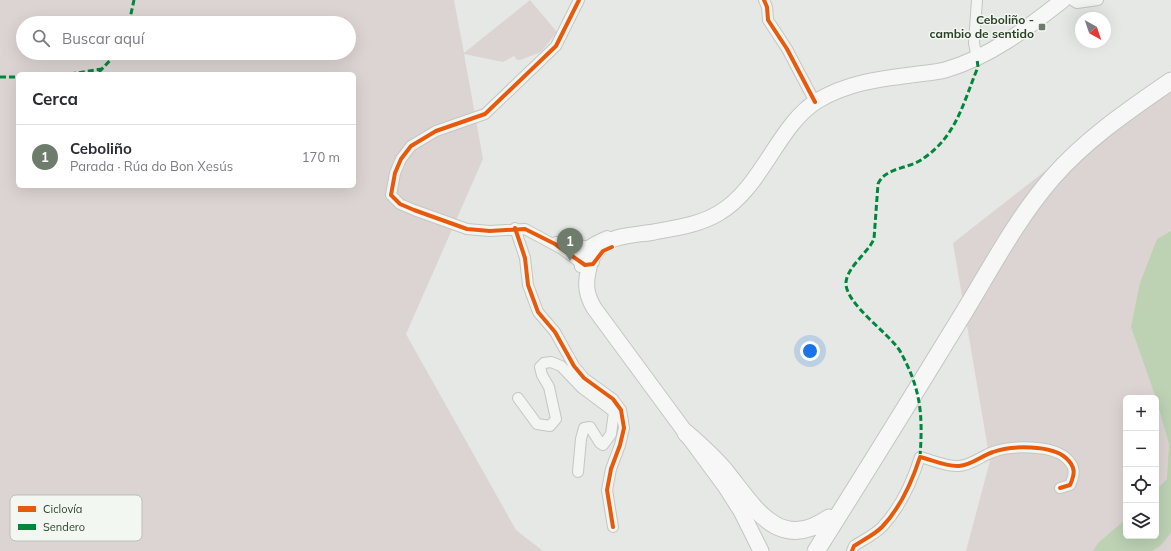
<!DOCTYPE html>
<html lang="es">
<meta charset="utf-8">
<style>
body{margin:0;font-family:Mulish,sans-serif;background:#f7f7f7;color:#2b2b33}
.controls{position:absolute;right:12px;bottom:12px;display:grid;overflow:hidden;border-radius:6px;box-shadow:0 4px 16px #0002}
.controls button{width:36px;height:36px;display:grid;place-items:center;padding:0;border:0;border-bottom:1px solid #e1e1e2;background:#fff;color:#2b2b33;font:20px sans-serif}
.compass{position:absolute;left:1075px;top:12px;width:36px;height:36px;border-radius:50%;background:#fff;box-shadow:0 4px 16px #0002;rotate:140deg}
.you{position:absolute;left:810px;top:351px;width:14px;height:14px;margin:-10px;border:3px solid #fff;border-radius:50%;background:#1a73e8;box-shadow:0 0 0 6px #1a73e833}
.badge{display:grid;place-items:center;width:26px;height:26px;border-radius:50%;background:#6e7c6b;color:#fff;font-size:13px;font-weight:700}
.pin{position:absolute;translate:-50% -33px;filter:drop-shadow(0 1px 2px #0008)}
.pin::after{content:'';position:absolute;top:21px;width:14px;height:12px;background:inherit;clip-path:polygon(0 0,100% 0,50% 100%)}
.list{margin:0;padding:0;list-style:none}
h2{display:flex;justify-content:space-between;align-items:center;height:52px;margin:0;padding:0 16px;font-size:17px}
h2 small{font-size:13px;font-weight:400;color:#7c7c81}
.list li{display:grid;grid-template-columns:26px 1fr auto;gap:12px;align-items:center;box-sizing:border-box;height:64px;padding:0 16px;border-top:1px solid #e1e1e2}
.list b{display:block;font-size:15px;white-space:nowrap}
.list p{margin:0;font-size:13px;white-space:nowrap;color:#7c7c81}
.list em{font-size:13px;font-style:normal;color:#7c7c81}
.icon{flex:none;width:22px;height:22px;fill:none;stroke:currentColor;stroke-width:2;stroke-linecap:round;stroke-linejoin:round}
.map{position:relative;flex:none;width:1171px;height:551px;overflow:hidden}
.search{position:absolute;background:#fff;box-shadow:0 4px 16px #0002;left:16px;top:16px;width:340px;height:44px;display:flex;align-items:center;gap:10px;box-sizing:border-box;padding:0 14px;border-radius:22px;color:#7c7c81;font-size:15px}
.panel{position:absolute;background:#fff;box-shadow:0 4px 16px #0002;left:16px;top:72px;width:340px;height:116px;border-radius:6px}
.map>svg:first-child{display:block}
</style>
<div class="map">
<svg width="1171" height="551" viewBox="0 0 1171 551">
<rect width="100%" height="100%" fill="#e5e8e4"/>
<path fill="#dcd4d2" fill-rule="evenodd" d="M0,0H454L464,53L530,0L557,32L541,52L520,60H517L514,56L503,62L464,54L483,159L406,334L516,530L543,551H0ZM23,23H349V53H23ZM18,74H354V186H18Z
M1171,76V551H966L990,461L953,243L1162,80ZM1126,398H1156V536H1126Z"/>
<path fill="#bcd2b3" d="M1171,231V533L1160,546L1152,551H1093L1098,543L1126,519V536H1156V490L1167,479L1169,444L1156,398L1131,327L1140,283L1157,239Z"/>
<g fill="none" stroke-linecap="round" stroke-linejoin="round">
<defs>
<path id="minor" d="M579,0L556,46L485,114L436,131L411,146L401,159L395,173L391,195L400,204L414,210L467,229L490,231L525,229L562,249L582,264L589,265L594,262
M764,0L767,7L768,20L787,49L815,102
M977,0L974,43L977,59
M1072,0L1077,3L1098,0
M515,228L525,258L528,285L538,312L555,332L574,366L584,378L613,399L621,410L624,428L620,445L611,469L607,490L613,527
M556,242L591,247
M580,267C576,249 593,242 607,236
M518,398L537,424L550,426L556,419L549,387L542,375L540,367L544,363L551,362L561,366L582,388L614,412L621,410
M578,472L581,439L584,428L590,427L600,443L603,445L611,434L614,412
M852,551L854,546C863,540 874,535 882,527C901,507 912,482 920,457C932,460 947,467 959,466C972,465 981,456 993,452C1011,445 1052,445 1066,458C1076,467 1075,474 1070,485L1060,488"/>
<path id="secondary" d="M761,551L741,511L725,486L594,308C587,296 585,286 588,272C594,234 624,237 654,232C676,228 699,225 719,213C762,188 778,125 817,101C847,83 878,79 911,75C922,73 934,73 945,70C990,57 1026,29 1063,0"/>
<path id="primary" d="M686,433C701,446 717,460 729,476C757,512 781,551 829,518
M816,551C864,475 911,399 958,322C988,274 1014,222 1052,178C1086,139 1129,110 1171,81"/>
</defs>
<use href="#minor" stroke="#c3c6c2" stroke-width="12"/>
<use href="#secondary" stroke="#c3c6c2" stroke-width="17"/>
<use href="#primary" stroke="#c2c6c0" stroke-width="19"/>
<use href="#minor" stroke="#f3f5f3" stroke-width="10"/>
<use href="#secondary" stroke="#f7f7f7" stroke-width="15"/>
<use href="#primary" stroke="#f7f7f7" stroke-width="17"/>
<path stroke="#00873e" stroke-width="3" stroke-dasharray="6 3" stroke-linecap="butt" d="M129,23L134,0
M99,72L117,53
M70,74L102,69
M0,77H18
M920,457C923,414 921,389 900,351C890,334 844,303 846,282C848,266 867,254 874,239L878,184C885,167 910,169 924,158C957,135 963,103 978,67L977,59"/>
<defs>
<path id="cycleway" d="M579,0L556,46L485,114L436,131L411,146L401,159L395,173L391,195L400,204L414,210L467,229L490,231L525,229L555,244L585,265L593,264L603,251L612,247
M764,0L767,7L768,20L787,49L815,102
M515,228L525,258L528,285L538,312L555,332L574,366L584,378L613,399L621,410L624,428L620,445L611,469L607,490L613,527
M852,551L854,546C863,540 874,535 882,527C901,507 912,482 920,457C932,460 947,467 959,466C972,465 981,456 993,452C1011,445 1052,445 1066,458C1076,467 1075,474 1070,485L1060,488"/>
</defs>
<use href="#cycleway" stroke="#f3f7f2" stroke-width="6"/>
<use href="#cycleway" stroke="#e8590c" stroke-width="4"/>
</g>
<rect fill="#6e7c6b" stroke="#f3f7f2" stroke-width="1.5" x="1038" y="23" width="8" height="8" rx="2"/>
<g text-anchor="middle" stroke-width="3" stroke-linejoin="round" paint-order="stroke">
<g font-size="12" font-weight="bold" fill="#2e422a" stroke="#f3f7f2" text-anchor="end">
<text x="1034" y="24">Ceboliño -<tspan x="1034" dy="14">cambio de sentido</tspan></text>
</g>
</g>
<rect x="10" y="495" width="132" height="46" rx="6" fill="#f3f7f2" stroke="#b8c1b6" stroke-width="1"/>
<rect x="18" y="506" width="18" height="6" fill="#e8590c"/>
<rect x="18" y="524" width="18" height="6" fill="#00873e"/>
<g font-size="11" fill="#2e422a">
<text x="43" y="513">Ciclovía</text>
<text x="43" y="531">Sendero</text>
</g>
</svg>
<div class="controls">
<button>+</button>
<button>−</button>
<button><svg class="icon" aria-label="locate" viewBox="0 0 24 24"><circle cx="12" cy="12" r="6"/><path d="M12 2v4M12 18v4M2 12h4M18 12h4"/></svg></button>
<button><svg class="icon" aria-label="layers" viewBox="0 0 24 24"><path d="M12 4l9 5-9 5-9-5zM3 14l9 5 9-5"/></svg></button>
</div>
<svg class="compass" viewBox="-18 -18 36 36"><path d="M0-13l5 13h-10z" fill="#e53935"/><path d="M0 13l5-13h-10z" fill="#7c7c81"/></svg>
<div class="you"></div>
<div class="pin badge" style="left:570px;top:261px">1</div>
<div class="search"><svg class="icon" aria-label="search" viewBox="0 0 24 24"><circle cx="10" cy="10" r="6"/><path d="M15 15l6 6"/></svg>Buscar aquí</div>
<section class="panel">
<h2>Cerca<small></small></h2>
<ul class="list">
<li><span class="badge">1</span><div><b>Ceboliño</b><p>Parada · Rúa do Bon Xesús</p></div><em>170 m</em></li>
</ul>
</section>
</div>
